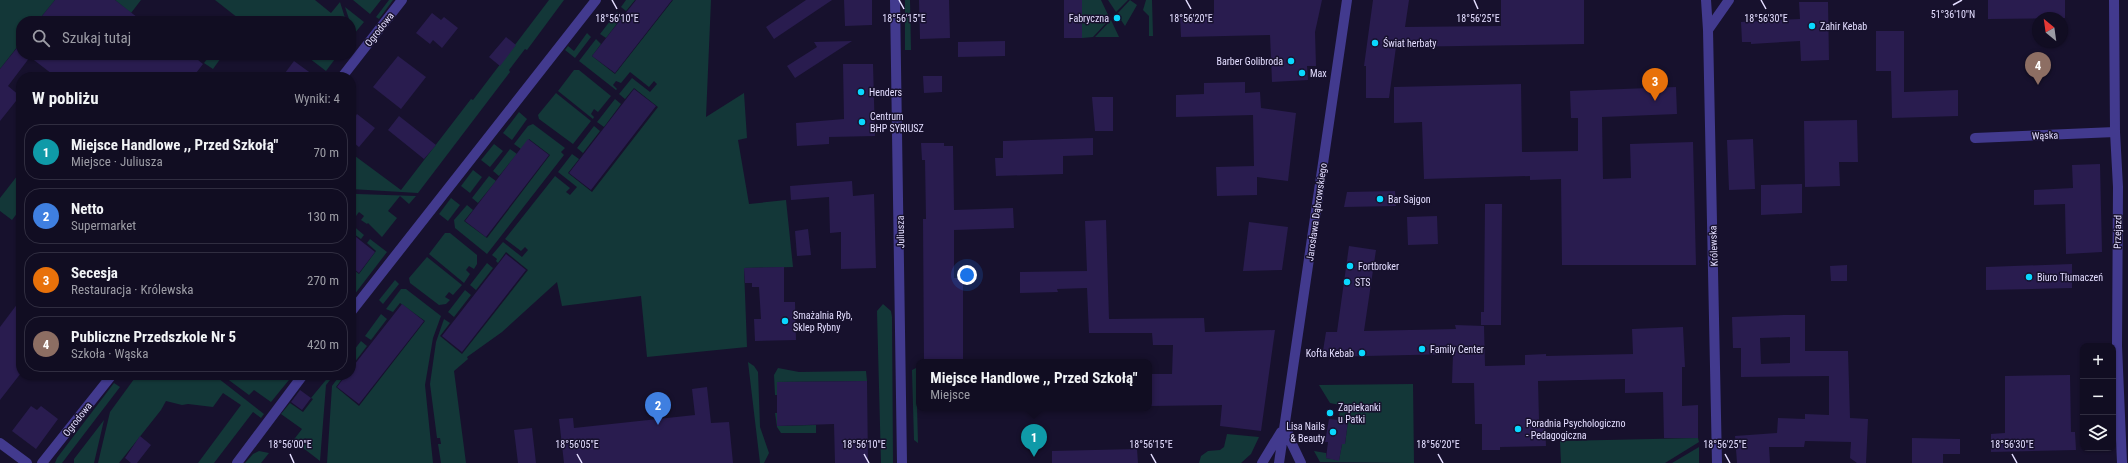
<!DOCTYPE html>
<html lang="pl">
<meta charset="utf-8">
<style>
body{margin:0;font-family:"Roboto Condensed",sans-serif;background:#1a162a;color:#f1f3f6}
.controls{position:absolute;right:12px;bottom:12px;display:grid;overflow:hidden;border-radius:8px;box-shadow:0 1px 3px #0004}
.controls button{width:36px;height:36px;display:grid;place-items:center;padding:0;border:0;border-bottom:1px solid #302d40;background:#110d22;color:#f1f3f6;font:20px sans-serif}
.compass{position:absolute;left:2032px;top:12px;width:36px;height:36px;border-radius:50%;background:#110d22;box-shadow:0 1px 3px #0004;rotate:331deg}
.you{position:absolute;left:967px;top:275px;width:14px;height:14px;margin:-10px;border:3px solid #fff;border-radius:50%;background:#1a73e8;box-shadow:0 0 0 6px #1a73e833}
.badge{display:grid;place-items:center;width:26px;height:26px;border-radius:50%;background:#7c3aed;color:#fff;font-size:13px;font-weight:700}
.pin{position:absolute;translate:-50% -33px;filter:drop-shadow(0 1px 2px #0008)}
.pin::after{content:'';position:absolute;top:21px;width:14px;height:12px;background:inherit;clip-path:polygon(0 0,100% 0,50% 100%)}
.popup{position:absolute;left:916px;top:359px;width:236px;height:52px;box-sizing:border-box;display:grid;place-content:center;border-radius:8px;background:#110d22;filter:drop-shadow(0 1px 3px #0005);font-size:13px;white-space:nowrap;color:#9c9ca5}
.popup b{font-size:15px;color:#f1f3f6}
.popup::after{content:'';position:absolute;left:50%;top:100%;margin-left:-8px;border:8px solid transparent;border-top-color:#110d22}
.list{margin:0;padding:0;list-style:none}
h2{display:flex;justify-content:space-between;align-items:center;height:52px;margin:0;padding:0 16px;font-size:17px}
h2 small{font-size:13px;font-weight:400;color:#9c9ca5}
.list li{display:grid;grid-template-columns:26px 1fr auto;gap:12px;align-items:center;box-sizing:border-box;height:56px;margin:0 8px 8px;padding:0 8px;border:1px solid #302d40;border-radius:16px}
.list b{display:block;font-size:15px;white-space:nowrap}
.list p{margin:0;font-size:13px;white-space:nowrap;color:#9c9ca5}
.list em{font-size:13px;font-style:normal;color:#9c9ca5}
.icon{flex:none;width:22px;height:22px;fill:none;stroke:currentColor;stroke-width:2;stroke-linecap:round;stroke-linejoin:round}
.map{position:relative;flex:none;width:2128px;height:463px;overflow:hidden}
.search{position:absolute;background:#110d22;box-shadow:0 1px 3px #0004;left:16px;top:16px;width:340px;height:44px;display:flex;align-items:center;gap:10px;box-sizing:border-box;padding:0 14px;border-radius:16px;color:#9c9ca5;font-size:15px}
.panel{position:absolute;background:#110d22;box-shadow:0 1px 3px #0004;left:16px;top:72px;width:340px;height:308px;border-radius:16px}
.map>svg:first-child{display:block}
</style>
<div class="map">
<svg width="2128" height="463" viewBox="0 0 2128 463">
<rect width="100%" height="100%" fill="#17112d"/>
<path fill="#133738" d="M0,0H55L38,21H21V42L0,69Z
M115,0H141L131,13Z
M215,0H315L331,13L340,2L346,21H260L253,16L249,21H236L238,18Z
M353,0H381L370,14Z
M389,0H393L379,19L376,17Z
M549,0H564L527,50L525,49L509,70L510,72L418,193L351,189V153L401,190L471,99L473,100Z
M626,0H635L626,11L621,7Z
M673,0H711L706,117L744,93L747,138L738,140L749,204L786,200L793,267L744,268L747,347L647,357L641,296L562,306L557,282L502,332L467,357L468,359L454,371L466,463H441L438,444H441L440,438H437L430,384L436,342L444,319L450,323L440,336L462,354L528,270L506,252L498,263L496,261L497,259L492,255L503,242L522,257L528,250L525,247L521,251L505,239L555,176L570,188L566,192L570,195L577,187L558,172L572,154L579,159L568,173L592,192L658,107L634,88L625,99L619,94L632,78L650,92L657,84L654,81L649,87L630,72L621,83L616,81L613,85L617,89L616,90L579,61L596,39L601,44L592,56L615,74Z
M905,0H910L911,50H905Z
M1082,0H1101L1110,19L1093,37L1082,38Z
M1108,0H1128L1116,12Z
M1130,0L1137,5L1125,26L1117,14Z
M1146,0H1152L1153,36H1149V16L1143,10Z
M345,7L364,22L354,34Z
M617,12L623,16L606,38L600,34Z
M1111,20L1119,37H1095Z
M587,33L591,37L575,58L565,50L568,46L574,51Z
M210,55H223L213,69L204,63Z
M305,55H338L326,71Z
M574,70H579L611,96L598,112L594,109L591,114L594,117L593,119L558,91Z
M556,93L591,121L573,144L539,119L538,115Z
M615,99L621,104L604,127L597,122Z
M519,112L527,119L512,140L503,133Z
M533,124L565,148L561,152L564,155L487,254L455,228L454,220L467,205L473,210L464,221L487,238L550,155L529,139L521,149L514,144L528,126Z
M594,126L600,131L583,153L577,148Z
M494,144L503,151L490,167L481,160Z
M510,149L517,154L499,176L493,171Z
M473,170L482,177L470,193L461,186Z
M21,171V208L12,220L0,211V198Z
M489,176L496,181L478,203L472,198Z
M351,192L357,194L416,196L409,204L400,196L388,211L397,218L382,237L368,223L367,224L361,220L364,216L359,212L356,216L351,213Z
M451,198L460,205L448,221L439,214Z
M351,224L364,235L361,239L351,232Z
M445,233H450L477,255V264L474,269L469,266L466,270L470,274L464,283L429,254Z
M370,239L387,252L351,299V268L359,274L376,251L367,243Z
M427,257L462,285L453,295L449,292L445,297L450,300L446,304L439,305L410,283L409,278Z
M487,263L493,268L476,290L470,285Z
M395,280L399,284L383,304L379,300Z
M401,289H406L441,316L433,338L425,385L433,463H327L332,386L340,375H345L336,387L359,406L425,321L400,303L393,312L386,309Z
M465,290L471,295L454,317L448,312Z
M883,304L891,311L892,317L893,463H881L877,311Z
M381,314L387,319L371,340L365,336Z
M361,341L367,346L351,367V354Z
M748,362L754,366L758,372L760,427L769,453L764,463H760Z
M778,368L799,372L866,371L867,381L777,382V395H775L774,375Z
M916,368L918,443L914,440L912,370Z
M137,375H214L264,414L261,418L253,412L214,463H198L241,405L223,393L213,407L188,404L182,405L166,401L161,410L119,463H98L110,412Z
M222,375H293L271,402L254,390L249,395Z
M330,375H334L326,385L320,461L298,444L296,445L292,442L302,429L281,414L290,403L303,412L313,399L311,398Z
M114,383L120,387L62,463H55L57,458Z
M1413,384L1414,463L1320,462L1314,451L1326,453V458L1339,460L1342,444H1345L1348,421L1339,420L1340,405L1330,403L1319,385Z
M775,413H777V426L816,425V433H781L777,427Z
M104,420L94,463H74V459Z
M1227,434L1259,437L1251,454L1241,463H1199L1201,456L1208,451L1220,450L1224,447Z
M1698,438L1699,442L1665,463H1561L1560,441Z
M1699,447V463H1672Z
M259,451L269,453L261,463H245L253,454Z"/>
<path fill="#291c4f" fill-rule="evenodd" d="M55,0H115L142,21H38Z
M636,0H672L615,73L592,56Z
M806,0H832L774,39L766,27Z
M844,0H872V25L845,26Z
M919,0H949L950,38L920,39Z
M1064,0H1082V38H1064Z
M1214,0H1322L1315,32L1316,66H1307L1308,80L1272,82L1270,35L1181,37L1180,15L1214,13Z
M1373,0H1409L1405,27L1501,26V0H1584V44L1396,47L1389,98H1366V66H1364Z
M1988,0H2065V18L1988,19Z
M1799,2H1828L1829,60L1801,61L1800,41L1751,44V42H1742L1741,22L1800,19Z
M432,13L441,20L444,17L458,28L442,48L433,40L430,44L416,33Z
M1876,31H1904V92L1958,90V116L1892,118L1891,71H1876Z
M506,37L516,45L500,66L489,57Z
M852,41L795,78L787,66L817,47L814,42Z
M1005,41V56L958,57V42Z
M21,43V55H192L203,64L193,77H56L30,57L8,86L20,96L0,121V69Z
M398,56L426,77L401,109L373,87Z
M294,61L316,77H282Z
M843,64H873L875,136L829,137V144L797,146L796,123L844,119Z
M923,76H942V92L924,93Z
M1245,82V93L1260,92L1261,108L1296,113L1288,181L1257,177V195L1217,196L1216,167L1254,166L1253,115L1176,117V95L1204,94V83Z
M1521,84L1522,152L1578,151V118H1571L1570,91L1676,87L1677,114L1602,117L1603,179L1631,178L1630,144L1693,142L1696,265H1562L1561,179L1530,180V176L1424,179L1422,122L1394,123V87Z
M634,89L656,106L591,190L569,173Z
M1092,97H1113V131H1095Z
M357,114L375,128L359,147L351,141V122Z
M399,116L436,145L424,159L388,130Z
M1857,120L1858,162H1839L1840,186L1805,187L1804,121Z
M1093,138V155L1063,156V174L996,176L995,158H1003V141Z
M528,139L549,155L486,237L465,221Z
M1753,139L1755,189L1729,190L1727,140Z
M921,143H944V146H953L954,210L1013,208L1014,228L954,230V278H963V362H924L923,219H926L925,160H922Z
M2100,164L2102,252L2066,254L2065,204L2034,205V190L2073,188L2072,165Z
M852,181L853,196L874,194L876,268L841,269V232L830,233L829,197L791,200L790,186Z
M1802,184V213L1761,215V185Z
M1395,191L1396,206L1344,207L1347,192Z
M1485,204H1502L1501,325H1481V312H1484Z
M1437,216L1438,244L1408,245L1407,217Z
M1106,220L1109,319L1204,318L1205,332L1275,330L1261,431L1220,426L1222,405L1150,406L1149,374H1172L1173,345H1153L1152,333H1089L1087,288L1057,289L1058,292L1020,293V272L1087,271L1085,221Z
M1249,222L1288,227L1282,270L1243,271Z
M808,229L811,255L797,256L795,231Z
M351,233L375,252L359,273L351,267Z
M1349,246L1376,250L1364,331L1456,329L1455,325L1484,326L1485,366L1525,365V355L1546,354V356L1633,354L1632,329L1683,327L1685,367H1682V406L1698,405V438H1664L1663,392L1625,393V379L1538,381L1539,420H1545L1546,446L1500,447V450H1482V424H1475L1474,383H1452L1453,354L1322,357L1326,332H1337Z
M506,254L526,270L462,352L442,336Z
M2072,264V288L1986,290V267Z
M1847,265V281H1831L1830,266Z
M784,267V302H795L796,340L755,341L754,319H761L759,287H752V283H745L744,268Z
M21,299V373L0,400V327Z
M402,304L424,321L359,404L337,387L346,375H351V369Z
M1784,315H1805V351H1848L1850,418L1868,419L1866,463H1857L1850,458L1851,442L1805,441L1804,447H1769L1770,463H1737L1735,436L1777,433L1778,418L1805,419V414L1829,415V376L1741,377V348H1733L1732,317ZM1790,337V363L1761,364L1760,338Z
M2070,375L2071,432H2075L2076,450L1991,452V434L2005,433V376Z
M867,381L868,463H835L834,424L777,426V382Z
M707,387L711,423L729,422L733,463H564L559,419L573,418L574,428L695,415L692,389Z
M300,390L311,398L302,410L291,402Z
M31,406L37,410L41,406L58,419L36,449L12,431Z
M1329,419L1348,421L1345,444H1342L1339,461L1326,458L1328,442H1325Z
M532,428L536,463H518L514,430Z
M140,436L151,445L137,463H131L125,458Z
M1912,438L1960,439V454H1943V463H1912Z
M1137,449L1138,463H1052V451Z"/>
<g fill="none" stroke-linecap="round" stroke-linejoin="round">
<path stroke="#423a8e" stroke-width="10" d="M895,0L902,463
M1706,0L1708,30L1717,463
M2114,0L2115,132L2118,187L2117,346L2122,463
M1708,30L1729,0
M342,77L402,0
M1975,138L2115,132
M351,312L596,0
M1286,427L1291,442L1301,463
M0,443L27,463
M42,463L112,375
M237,463L303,375
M1262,463L1281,432
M1279,463L1347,0"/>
</g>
<path fill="none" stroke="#e3ddff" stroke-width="1.5" d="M612,0L617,9M899,0L904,9M1186,0L1191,9M1474,0L1478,9M1761,0L1766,9M1953,5L1962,0M290,454L294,463M577,454L582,463M864,454L869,463M1151,454L1156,463M1438,454L1443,463M1725,454L1730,463M2012,454L2017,463"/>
<g fill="#09d8ff" stroke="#17112d" stroke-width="1.5">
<circle cx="1117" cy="18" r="4"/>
<circle cx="1812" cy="26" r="4"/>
<circle cx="1375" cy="43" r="4"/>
<circle cx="1291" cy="61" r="4"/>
<circle cx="1302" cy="73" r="4"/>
<circle cx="861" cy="92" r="4"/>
<circle cx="862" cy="122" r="4"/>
<circle cx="1380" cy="199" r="4"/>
<circle cx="1350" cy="266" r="4"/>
<circle cx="2029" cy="277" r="4"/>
<circle cx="1347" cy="282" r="4"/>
<circle cx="785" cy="321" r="4"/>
<circle cx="1422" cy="349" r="4"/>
<circle cx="1362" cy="353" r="4"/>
<circle cx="1330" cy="413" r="4"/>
<circle cx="1518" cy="429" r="4"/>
<circle cx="1333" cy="432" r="4"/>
</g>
<g text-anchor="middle" stroke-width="3" stroke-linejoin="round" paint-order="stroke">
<g font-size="10" fill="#e3ddff" stroke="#17112d" text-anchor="start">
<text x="1109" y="22" text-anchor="end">Fabryczna</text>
<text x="1820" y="30">Zahir Kebab</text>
<text x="1383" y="47">Świat herbaty</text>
<text x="1283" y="65" text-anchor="end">Barber Golibroda</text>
<text x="1310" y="77">Max</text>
<text x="869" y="96">Henders</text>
<text x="870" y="120">Centrum<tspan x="870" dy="12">BHP SYRIUSZ</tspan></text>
<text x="1388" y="203">Bar Sajgon</text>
<text x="1358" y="270">Fortbroker</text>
<text x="2037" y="281">Biuro Tłumaczeń</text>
<text x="1355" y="286">STS</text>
<text x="793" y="319">Smażalnia Ryb,<tspan x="793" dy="12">Sklep Rybny</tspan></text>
<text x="1430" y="353">Family Center</text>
<text x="1354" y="357" text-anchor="end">Kofta Kebab</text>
<text x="1338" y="411">Zapiekanki<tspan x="1338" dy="12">u Patki</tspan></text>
<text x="1526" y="427">Poradnia Psychologiczno<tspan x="1526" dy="12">- Pedagogiczna</tspan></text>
<text x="1325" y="430" text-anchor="end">Lisa Nails<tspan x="1325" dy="12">&amp; Beauty</tspan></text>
</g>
<g font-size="10" fill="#e3ddff" stroke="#17112d">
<text transform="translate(379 29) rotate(-52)" y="4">Ogrodowa</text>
<text transform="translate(2045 135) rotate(-2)" y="4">Wąska</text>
<text transform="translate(1316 212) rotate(-82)" y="4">Jarosława Dąbrowskiego</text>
<text transform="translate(900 232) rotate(-91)" y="4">Juliusza</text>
<text transform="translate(2117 232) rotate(-89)" y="4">Przejazd</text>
<text transform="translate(1713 246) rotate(-92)" y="4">Królewska</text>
<text transform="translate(77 419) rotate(-52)" y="4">Ogrodowa</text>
</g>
</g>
<g font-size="10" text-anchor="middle" fill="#e3ddff" stroke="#17112d" stroke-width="3" stroke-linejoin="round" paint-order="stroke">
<text x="1953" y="18">51°36'10"N</text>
<text x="617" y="22">18°56'10"E</text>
<text x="904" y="22">18°56'15"E</text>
<text x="1191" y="22">18°56'20"E</text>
<text x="1478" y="22">18°56'25"E</text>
<text x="1766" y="22">18°56'30"E</text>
<text x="290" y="448">18°56'00"E</text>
<text x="577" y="448">18°56'05"E</text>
<text x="864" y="448">18°56'10"E</text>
<text x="1151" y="448">18°56'15"E</text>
<text x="1438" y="448">18°56'20"E</text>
<text x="1725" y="448">18°56'25"E</text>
<text x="2012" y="448">18°56'30"E</text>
</g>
</svg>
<div class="controls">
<button>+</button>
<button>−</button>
<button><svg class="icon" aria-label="layers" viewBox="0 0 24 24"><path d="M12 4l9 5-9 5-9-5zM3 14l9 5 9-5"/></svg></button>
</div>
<svg class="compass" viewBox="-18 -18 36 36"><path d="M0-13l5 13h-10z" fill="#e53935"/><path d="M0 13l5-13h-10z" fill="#9c9ca5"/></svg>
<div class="you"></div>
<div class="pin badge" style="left:1034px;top:457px;background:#0f9aa8">1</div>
<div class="popup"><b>Miejsce Handlowe ,, Przed Szkołą&quot;</b>Miejsce</div>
<div class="pin badge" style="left:658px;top:425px;background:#3f7fe0">2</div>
<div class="pin badge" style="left:1655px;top:101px;background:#e8710a">3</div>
<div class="pin badge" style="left:2038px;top:85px;background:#8d6e63">4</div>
<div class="search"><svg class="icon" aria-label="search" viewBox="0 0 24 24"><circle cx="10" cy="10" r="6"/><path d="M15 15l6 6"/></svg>Szukaj tutaj</div>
<section class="panel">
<h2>W pobliżu<small>Wyniki: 4</small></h2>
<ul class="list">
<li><span class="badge" style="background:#0f9aa8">1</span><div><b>Miejsce Handlowe ,, Przed Szkołą&quot;</b><p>Miejsce · Juliusza</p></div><em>70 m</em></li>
<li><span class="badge" style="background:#3f7fe0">2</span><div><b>Netto</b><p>Supermarket</p></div><em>130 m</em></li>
<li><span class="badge" style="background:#e8710a">3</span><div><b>Secesja</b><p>Restauracja · Królewska</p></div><em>270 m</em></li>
<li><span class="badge" style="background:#8d6e63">4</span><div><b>Publiczne Przedszkole Nr 5</b><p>Szkoła · Wąska</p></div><em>420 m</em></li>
</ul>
</section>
</div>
